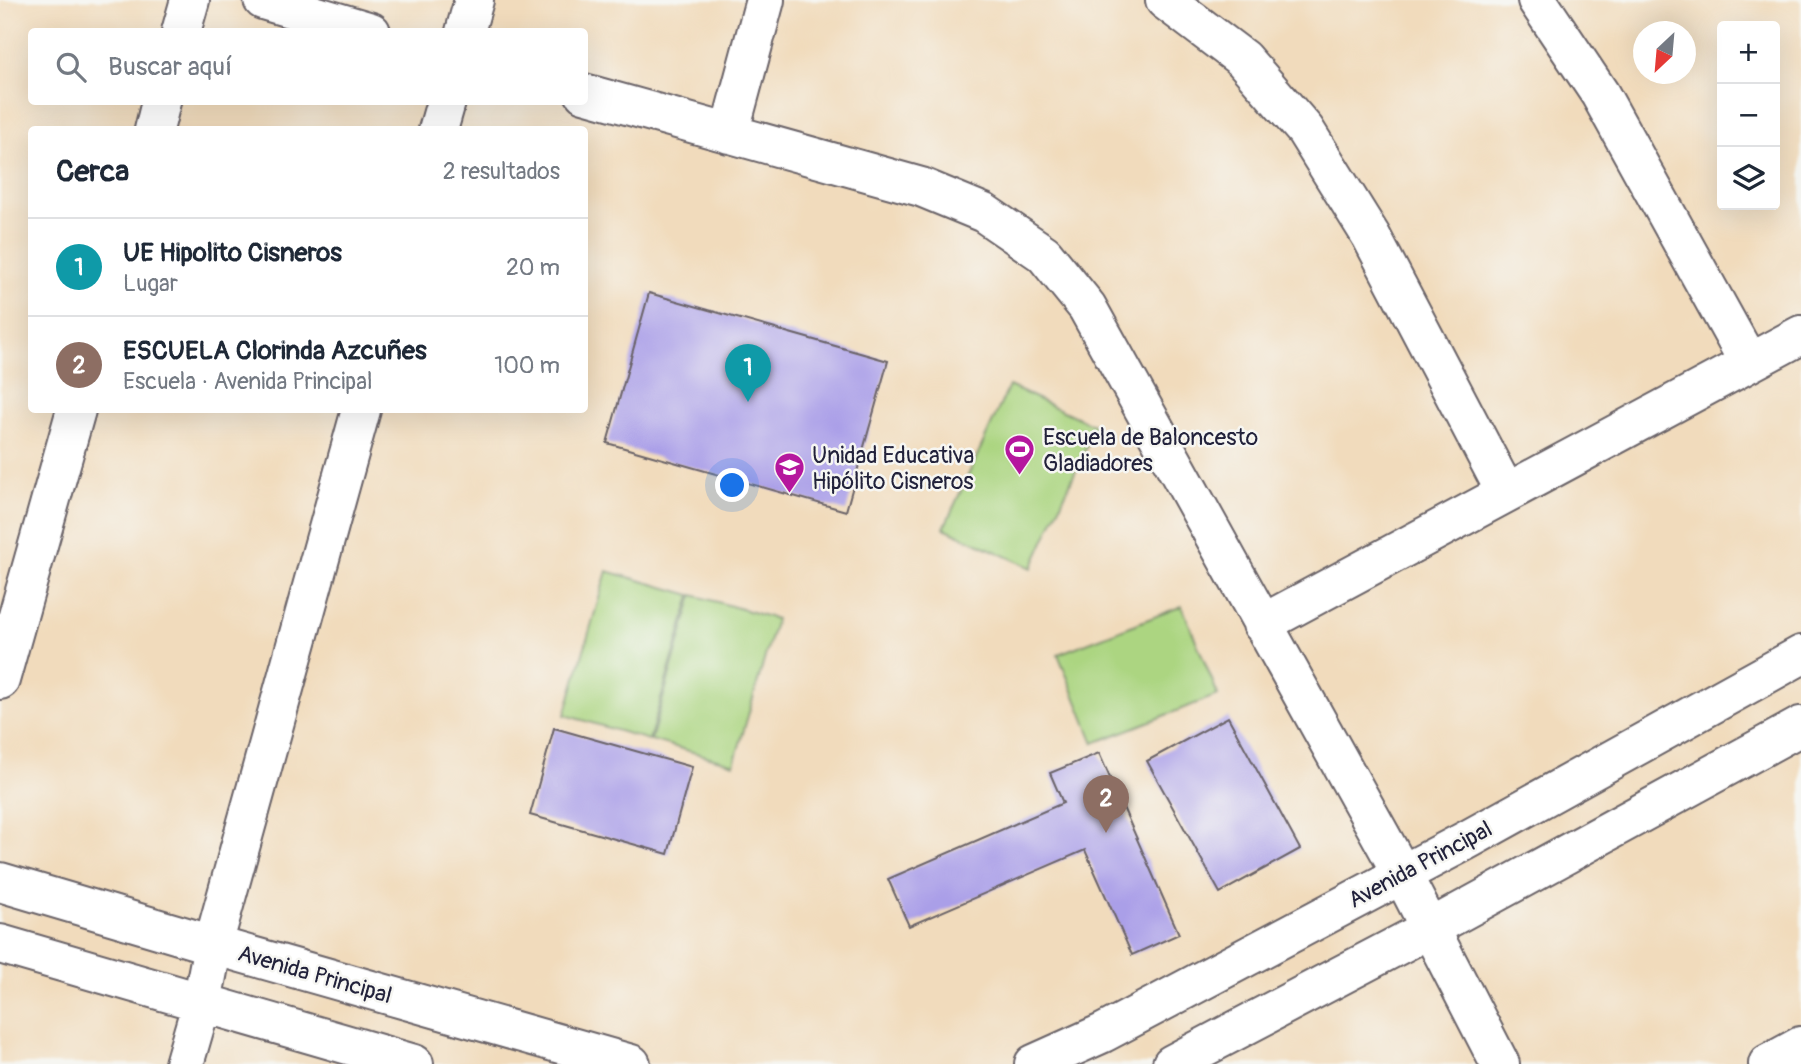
<!DOCTYPE html>
<html lang="es">
<meta charset="utf-8">
<style>
body{margin:0;font-family:Pangolin,sans-serif;background:#f2f2f3;color:#1f2937}
.controls{position:absolute;right:21px;top:21px;display:grid;overflow:hidden;border-radius:7px;box-shadow:0 7px 28px #0002}
.controls button{width:63px;height:63px;display:grid;place-items:center;padding:0;border:0;border-bottom:2px solid #e0e1e3;background:#fff;color:#1f2937;font:35px sans-serif}
.compass{position:absolute;left:1633px;top:21px;width:63px;height:63px;border-radius:50%;background:#fff;box-shadow:0 7px 28px #0002;rotate:206deg}
.you{position:absolute;left:733px;top:486px;width:24px;height:24px;margin:-18px;border:5px solid #fff;border-radius:50%;background:#1a73e8;box-shadow:0 0 0 10px #1a73e833}
.badge{display:grid;place-items:center;width:46px;height:46px;border-radius:50%;background:#2563eb;color:#fff;font-size:23px;font-weight:700}
.pin{position:absolute;translate:-50% -58px;filter:drop-shadow(0 2px 4px #0008)}
.pin::after{content:'';position:absolute;top:37px;width:24px;height:21px;background:inherit;clip-path:polygon(0 0,100% 0,50% 100%)}
.list{margin:0;padding:0;list-style:none}
h2{display:flex;justify-content:space-between;align-items:center;height:91px;margin:0;padding:0 28px;font-size:30px}
h2 small{font-size:23px;font-weight:400;color:#747a83}
.list li{display:grid;grid-template-columns:46px 1fr auto;gap:21px;align-items:center;box-sizing:border-box;height:98px;padding:0 28px;border-top:2px solid #e0e1e3}
.list b{display:block;font-size:26px;white-space:nowrap}
.list p{margin:0;font-size:23px;white-space:nowrap;color:#747a83}
.list em{font-size:23px;font-style:normal;color:#747a83}
.icon{flex:none;width:38px;height:38px;fill:none;stroke:currentColor;stroke-width:2;stroke-linecap:round;stroke-linejoin:round}
.map{position:relative;flex:none;width:1801px;height:1064px;overflow:hidden}
.search{position:absolute;background:#fff;box-shadow:0 7px 28px #0002;left:28px;top:28px;width:560px;height:77px;display:flex;align-items:center;gap:18px;box-sizing:border-box;padding:0 24px;border-radius:7px;color:#747a83;font-size:26px}
.panel{position:absolute;background:#fff;box-shadow:0 7px 28px #0002;left:28px;top:126px;width:560px;height:287px;border-radius:7px}
.map>svg:first-child{display:block}
</style>
<div class="map">
<svg width="1801" height="1064" viewBox="0 0 1801 1064">
<rect width="100%" height="100%" fill="#f6f6f2"/>
<filter id="ink" filterUnits="userSpaceOnUse"><feTurbulence type="fractalNoise" baseFrequency=".0143" numOctaves="2"/><feDisplacementMap in="SourceGraphic" scale="14" xChannelSelector="R" yChannelSelector="G"/><feConvolveMatrix kernelMatrix="1 2 1 2 8 2 1 2 1" color-interpolation-filters="sRGB"/></filter>
<filter id="wash" filterUnits="userSpaceOnUse"><feTurbulence type="fractalNoise" baseFrequency=".00686" numOctaves="4" result="noise"/><feDisplacementMap in="SourceGraphic" scale="28" xChannelSelector="R" yChannelSelector="G"/><feGaussianBlur stdDeviation="1.57" result="paint"/><feColorMatrix in="noise" values="0 0 0 0 0 0 0 0 0 0 0 0 0 0 0 0 0 1.4 0 .05"/><feComposite in="paint" operator="in"/></filter>
<g filter="url(#wash)">
<rect width="100%" height="100%" fill="#f1dbbc"/>
<path fill="#acd581" stroke="#677c5e" stroke-width="2" d="M1009,386L1096,426L1032,568L944,528Z
M607,571L691,595L649,740L565,715Z
M693,595L776,619L734,764L651,740Z
M1182,606L1218,695L1094,743L1058,654Z"/>
<g id="blocks">
<path fill="#aa9fe8" d="M649,293L888,361L846,511L607,443Z
M1228,717L1300,849L1220,893L1147,761Z
M554,728L692,767L668,854L530,815Z
M1099,753L1179,934L1132,955L1085,850L909,926L888,879L1063,803L1050,773Z"/>
</g>
</g>
<g filter="url(#ink)">
<use href="#blocks" fill-opacity="0" stroke="#6a6368" stroke-width="2"/>
<g fill="none" stroke-linecap="round" stroke-linejoin="round">
<defs>
<path id="minor" d="M263,0L371,32
M1165,0L1243,59L1305,130L1371,236L1506,493
M1537,0L1600,94L1749,363
M181,32L190,0
M465,32L474,0
M584,93L921,187L984,213L1044,254L1087,307L1402,874L1500,1064
M154,130L161,102
M438,130L446,102
M729,134L765,0
M1262,624L1801,335
M0,680L76,410
M0,882L213,945L631,1064
M0,944L414,1064
M184,1064L202,1002L213,945L361,410
M1034,1064L1103,1033L1467,840L1801,655
M1172,1064L1429,929L1801,726
M1768,1064L1801,1046"/>
</defs>
<use href="#minor" stroke="#6a6368" stroke-width="42"/>
<use href="#minor" stroke="#fff" stroke-width="38"/>
</g>
</g>
<defs>
<symbol id="stadium-pin" viewBox="-11 -11 22 30"><path d="M0 17L-7.5 6A9.5 9.5 0 1 1 7.5 6Z" fill="#b5179e" stroke="#f6f6f2"/><path d="M0-5a6.5 5 0 1 0 0 10a6.5 5 0 1 0 0-10ZM-3.5-1.8h7v3.6h-7Z" fill="#fff"/></symbol>
<symbol id="school-pin" viewBox="-11 -11 22 30"><path d="M0 17L-7.5 6A9.5 9.5 0 1 1 7.5 6Z" fill="#b5179e" stroke="#f6f6f2"/><path d="M0-5L7-2L0 1L-7-2ZM-4 1L0 2.5L4 1V4Q0 6-4 4Z" fill="#fff"/></symbol>
</defs>
<g fill-rule="evenodd">
<use href="#stadium-pin" x="1002" y="432" width="35" height="47"/>
<use href="#school-pin" x="772" y="450" width="35" height="47"/>
</g>
<g text-anchor="middle" stroke-width="5" stroke-linejoin="round" paint-order="stroke">
<g font-size="23" fill="#22223b" stroke="#f6f6f2" text-anchor="start">
<text x="1043" y="445">Escuela de Baloncesto<tspan x="1043" dy="26">Gladiadores</tspan></text>
<text x="812" y="463">Unidad Educativa<tspan x="812" dy="26">Hipólito Cisneros</tspan></text>
</g>
<g font-size="23" fill="#22223b" stroke="#f6f6f2">
<text transform="translate(1420 864) rotate(-28)" y="8">Avenida Principal</text>
<text transform="translate(315 974) rotate(16)" y="8">Avenida Principal</text>
</g>
</g>
</svg>
<div class="controls">
<button>+</button>
<button>−</button>
<button><svg class="icon" aria-label="layers" viewBox="0 0 24 24"><path d="M12 4l9 5-9 5-9-5zM3 14l9 5 9-5"/></svg></button>
</div>
<svg class="compass" viewBox="-18 -18 36 36"><path d="M0-13l5 13h-10z" fill="#e53935"/><path d="M0 13l5-13h-10z" fill="#747a83"/></svg>
<div class="you"></div>
<div class="pin badge" style="left:748px;top:402px;background:#0f9aa8">1</div>
<div class="pin badge" style="left:1106px;top:833px;background:#8d6e63">2</div>
<div class="search"><svg class="icon" aria-label="search" viewBox="0 0 24 24"><circle cx="10" cy="10" r="6"/><path d="M15 15l6 6"/></svg>Buscar aquí</div>
<section class="panel">
<h2>Cerca<small>2 resultados</small></h2>
<ul class="list">
<li><span class="badge" style="background:#0f9aa8">1</span><div><b>UE Hipolito Cisneros</b><p>Lugar</p></div><em>20 m</em></li>
<li><span class="badge" style="background:#8d6e63">2</span><div><b>ESCUELA Clorinda Azcuñes</b><p>Escuela · Avenida Principal</p></div><em>100 m</em></li>
</ul>
</section>
</div>
